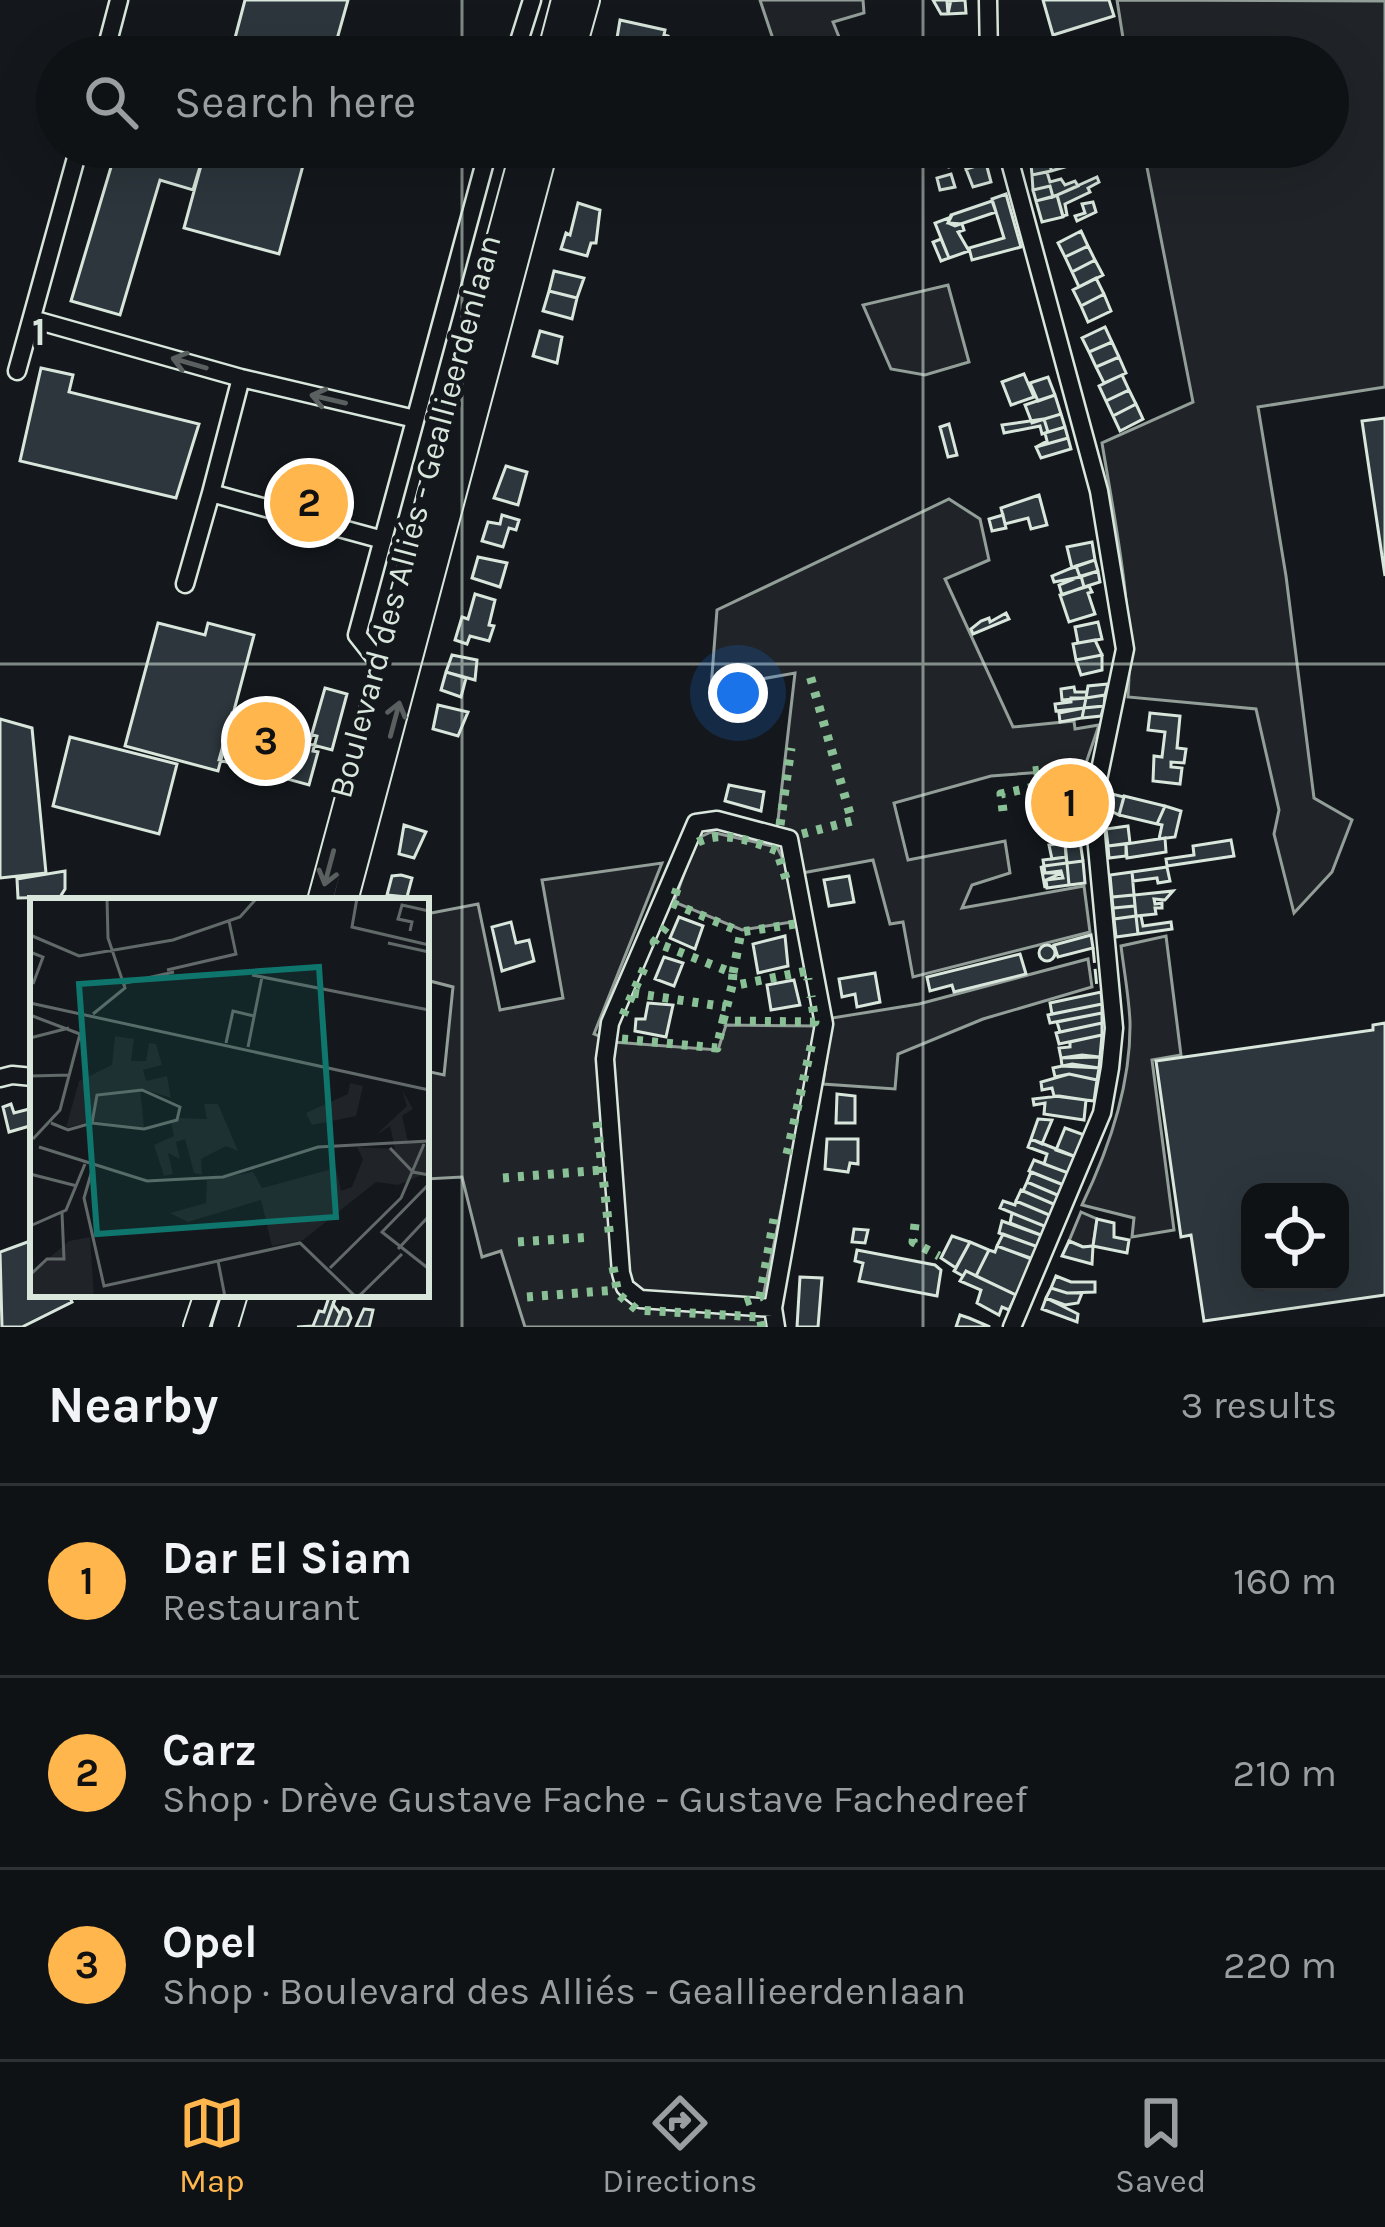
<!DOCTYPE html>
<meta charset="utf-8">
<style>
body{margin:0;font-family:Karla,sans-serif;background:#181b1e;color:#f1f3f6}
.controls{position:absolute;right:36px;bottom:36px;display:grid;overflow:hidden;border-radius:24px;box-shadow:0 12px 48px #0002}
.controls button{width:108px;height:108px;display:grid;place-items:center;padding:0;border:0;border-bottom:3px solid #2f3234;background:#0f1215;color:#f1f3f6;font:60px sans-serif}
.you{position:absolute;left:738px;top:693px;width:42px;height:42px;margin:-30px;border:9px solid #fff;border-radius:50%;background:#1a73e8;box-shadow:0 0 0 18px #1a73e833}
.badge{display:grid;place-items:center;width:78px;height:78px;border-radius:50%;background:#ffb74d;color:#111;font-size:39px;font-weight:700}
.pin{position:absolute;translate:-50% -50%;border:6px solid #fff;box-shadow:0 3px 12px #0006}
.list{margin:0;padding:0;list-style:none}
h2{display:flex;justify-content:space-between;align-items:center;height:156px;margin:0;padding:0 48px;font-size:51px}
h2 small{font-size:39px;font-weight:400;color:#9b9ea0}
.list li{display:grid;grid-template-columns:78px 1fr auto;gap:36px;align-items:center;box-sizing:border-box;height:192px;padding:0 48px;border-top:3px solid #2f3234}
.list b{display:block;font-size:45px;white-space:nowrap}
.list p{margin:0;font-size:39px;white-space:nowrap;color:#9b9ea0}
.list em{font-size:39px;font-style:normal;color:#9b9ea0}
.icon{flex:none;width:66px;height:66px;fill:none;stroke:currentColor;stroke-width:2;stroke-linecap:round;stroke-linejoin:round}
.map{position:relative;flex:none;width:1385px;height:1327px;overflow:hidden}
.search{position:absolute;background:#0f1215;box-shadow:0 12px 48px #0002;left:36px;right:36px;top:36px;height:132px;display:flex;align-items:center;gap:30px;box-sizing:border-box;padding:0 42px;border-radius:66px;color:#9b9ea0;font-size:45px}
.sheet{height:732px;background:#0f1215}
nav{display:flex;justify-content:space-around;align-items:center;box-sizing:border-box;height:168px;border-top:3px solid #2f3234;background:#0f1215;font-size:33px;color:#9b9ea0}
nav a{display:grid;justify-items:center;gap:6px}
nav .on{color:#ffb74d}
.map>svg:first-child{display:block}
</style>
<div class="map">
<svg width="1385" height="1327" viewBox="0 0 1385 1327">
<rect width="100%" height="100%" fill="#14181c"/>
<path fill="#202428" stroke="#939e99" stroke-width="3" d="M760,0H863L864,13L833,22L847,57H779Z
M1117,0L1385,1V387L1258,407L1286,576L1314,798L1352,820L1332,872L1294,913L1274,834L1279,810L1256,709L1128,697C1134,611 1116,528 1102,443L1193,402L1143,147H1328V57H1126Z
M948,285L969,362L925,375L891,369L863,305Z
M949,499L980,519L989,560L945,579L1013,727L1074,721L1075,729L1099,725L1084,769L991,776L894,803L908,860L1005,841L1010,873L972,885L962,908L1084,886L1090,932L913,977L903,922L890,924L873,860L802,873L777,829L795,673L711,688L717,610Z
M711,832L777,847L788,869L798,921L742,930L674,902L696,839Z
M662,863L594,1034L613,1042L718,1050L726,1025L819,1026L762,1302L768,1327H525L501,1251L482,1257L462,1177L426,1179V1071L444,1075L453,987L426,980V914L478,904L500,1010L563,998L542,880Z
M1166,936L1181,1055L1152,1060L1174,1230L1132,1237L1134,1218L1082,1205C1109,1149 1131,1085 1130,1022C1129,997 1124,971 1121,946Z
M1088,959L1092,987L983,1019L898,1054L895,1089L823,1084L832,1018L919,1004Z
M1081,1212L1097,1219L1093,1246L1083,1247L1069,1241Z"/>
<path fill="#2c363c" stroke="#d8e6dc" stroke-width="3" fill-rule="evenodd" d="M245,0H348L332,57H230Z
M933,0H951L948,14H941Z
M965,0L966,13L948,14L947,1Z
M1043,0H1109L1114,16L1053,35Z
M620,20L665,30L664,35L668,36L665,51L617,38Z
M1070,40L1066,56L1059,57L1057,42Z
M1057,42L1058,55L1043,57L1041,49L1036,50L1037,57H1018L1017,47Z
M1117,45L1120,57H1104L1102,48Z
M117,147H206L193,190L160,180L120,315L71,301Z
M206,147H308L279,254L184,228Z
M982,147L986,163L966,169L963,149Z
M1139,147L1142,155L1126,163L1122,153Z
M957,148L961,164L949,167L946,151Z
M1050,152L1051,171L1032,175L1030,154Z
M1050,152H1056L1057,161L1071,160L1072,165L1051,171Z
M986,163L991,182L973,187L966,169Z
M1047,172L1050,182L1061,179L1065,185L1075,181L1078,186L1053,197L1050,186L1033,190L1032,175Z
M951,174L955,187L940,190L937,178Z
M1097,177L1099,182L1088,188L1090,192L1065,204L1067,215L1063,216L1057,195Z
M1050,186L1053,197L1036,201L1033,190Z
M1006,194L1021,247L972,260L969,248L1004,238L992,199Z
M1057,195L1063,217L1042,222L1036,201Z
M992,201L996,212L955,226L948,223L951,215Z
M1093,202L1096,212L1077,221L1075,216L1085,213L1082,204Z
M578,203L600,210L596,243H591L587,256L561,249L566,233L570,235Z
M951,217L948,223L962,224L964,230L958,232L969,251L949,258L935,223Z
M1081,231L1088,246L1065,257L1058,243Z
M941,239L949,258L941,261L933,242Z
M1088,246L1095,260L1072,272L1065,257Z
M1095,260L1103,275L1079,287L1072,272Z
M554,271L584,278L577,298L549,291Z
M1096,278L1104,294L1081,306L1073,290Z
M549,291L577,298L572,319L543,311Z
M1104,294L1111,311L1088,322L1081,306Z
M1105,327L1112,342L1089,352L1082,338Z
M540,331L562,337L557,363L533,356Z
M1112,342L1119,357L1096,367L1089,352Z
M1119,357L1126,373L1104,383L1096,367Z
M41,368L73,375L69,392L199,424L176,498L20,461Z
M1024,374L1034,397L1011,405L1002,382Z
M1122,375L1129,390L1106,401L1099,386Z
M1048,377L1055,395L1038,401L1030,383Z
M1129,390L1136,404L1113,416L1106,401Z
M1055,395L1061,414L1032,423L1025,405Z
M1136,404L1143,419L1120,431L1113,416Z
M1061,414L1065,427L1048,432L1044,419Z
M1385,418V576L1362,421Z
M1044,419L1048,432L1042,434L1040,426L1004,433L1002,425Z
M949,424L957,455L948,457L940,427Z
M1065,427L1068,438L1036,447L1047,441L1045,433Z
M1068,438L1071,449L1041,458L1036,447Z
M506,466L527,472L518,505L494,498Z
M1039,495L1047,525L1031,529L1028,518L1005,524L1001,508Z
M502,515L519,520L516,530L509,528L503,547L482,541L488,522L500,524Z
M1003,515L1006,528L992,531L989,519Z
M1092,542L1095,560L1072,568L1067,547Z
M478,557L507,563L500,587L472,578Z
M1095,560L1098,571L1080,577L1076,566Z
M1076,566L1080,577L1054,582L1052,576Z
M1098,571L1100,582L1084,587L1081,576Z
M1081,576L1084,587L1062,595L1059,585Z
M1089,586L1092,592L1088,593L1095,614L1069,622L1060,595Z
M475,594L495,600L489,625L494,626L489,641L470,636L467,644L455,640L462,617L468,619Z
M1006,613L1009,619L973,634L971,629L981,621L989,618L990,622Z
M1098,622L1102,639L1078,643L1075,627Z
M158,623L205,635L208,623L254,635L218,771L125,746Z
M1095,640L1102,655L1076,660L1073,644Z
M452,655L477,660L475,680L446,672Z
M1102,655V670L1081,675L1076,660Z
M446,672L466,678L461,697L441,690Z
M1108,684L1105,695L1086,698L1088,686Z
M1074,687L1075,692H1087L1086,698L1062,700L1061,689Z
M325,688L347,694L332,750L309,744Z
M1105,695L1104,706L1084,708L1086,698Z
M1071,698H1086L1084,708L1056,711L1055,704L1071,702Z
M438,705L468,712L458,736L433,729Z
M1104,706L1101,716L1082,718L1084,708Z
M1084,708L1082,718L1060,722L1059,713Z
M232,713L317,736L313,751L318,752L309,785L219,760Z
M1150,713L1180,716L1177,748L1186,749L1184,763L1171,762V767L1182,768L1180,784L1153,781L1154,756L1162,757L1165,732L1148,730Z
M0,719L32,728L46,873L0,878Z
M70,737L177,764L159,834L53,806Z
M1073,782L1080,841L1065,843L1063,835L1046,837L1044,822L1057,820L1055,800L1041,802L1039,785Z
M729,785L764,792L761,811L725,801Z
M1108,793L1124,797L1119,815L1105,808Z
M1124,796L1165,806L1157,824L1119,815Z
M1165,806L1181,811L1175,837L1159,839L1162,825L1157,824Z
M404,825L426,832L414,858L399,854Z
M1128,826L1130,843L1108,846L1106,829Z
M1165,838L1166,852L1127,858L1126,844Z
M1231,840L1234,856L1167,866L1166,859L1194,855L1193,846Z
M1080,841L1083,861L1067,863L1065,843Z
M1065,843L1066,857L1052,859L1049,845Z
M1126,844V856L1109,858L1108,846Z
M1066,857L1067,863L1044,866L1043,860Z
M1083,861L1085,883L1069,885L1067,863Z
M1067,863L1069,885L1047,888L1046,880L1063,878L1061,871L1045,873L1044,866Z
M1041,866L1045,873H1062L1046,880L1045,888Z
M1167,867L1170,881L1158,883L1157,878L1133,881L1132,872Z
M65,871V889L60,897L18,898L17,879Z
M1132,872L1134,895L1112,897L1110,875Z
M401,875L412,878L407,897L387,895L392,876Z
M849,876L854,902L829,906L824,880Z
M1173,891L1165,900L1154,899L1155,904L1162,903V908H1155L1156,914L1136,916L1134,895Z
M1134,895L1135,906L1113,908L1112,897Z
M1135,906L1136,916L1114,919L1113,908Z
M1136,916L1138,934L1116,937L1114,919Z
M1136,916H1141L1143,926L1171,922L1172,929L1138,934Z
M679,917L703,926L695,949L670,938Z
M511,922L516,943L529,940L534,961L502,971L492,927Z
M1091,935L1093,948L1058,957L1054,945Z
M785,936L788,966L758,973L753,944Z
M1039 953a8 8 0 1 1 16 0a8 8 0 1 1-16 0Z
M1020,954L1026,974L954,992L952,985L930,991L927,977Z
M664,957L683,963L674,986L655,979Z
M875,973L880,1002L857,1007L855,994L842,997L839,979Z
M794,980L800,1005L771,1010L767,985Z
M1101,992L1102,1004L1052,1014L1050,1003Z
M648,1003L673,1005L666,1037L635,1031L636,1019H645Z
M1102,1004V1013L1050,1023L1048,1015Z
M1102,1013V1023L1060,1032L1057,1022Z
M1102,1023V1035L1059,1044L1056,1033Z
M1385,1023V1295L1204,1321L1191,1235L1181,1237L1156,1061L1373,1030V1025ZM1250,1192H1340V1282H1250Z
M1102,1035L1100,1057L1061,1058L1059,1048L1070,1047V1042Z
M1082,1055L1100,1057L1099,1068L1062,1066L1061,1058Z
M1072,1064L1099,1068L1097,1080L1069,1074L1055,1077L1053,1068Z
M1069,1074L1097,1080L1094,1101L1054,1096L1052,1088L1042,1090L1041,1082Z
M837,1094L855,1096V1123H836Z
M1059,1096L1086,1100L1084,1120L1044,1114L1045,1103L1034,1105L1033,1099Z
M11,1104L14,1113L33,1108V1125L9,1132L3,1107Z
M1038,1119L1052,1120L1042,1144L1031,1139Z
M1065,1128L1087,1136L1079,1158L1056,1150Z
M827,1139H858V1164L850,1163L848,1172L825,1169Z
M1031,1139L1079,1158L1071,1174L1044,1164L1047,1154L1028,1147Z
M1034,1160L1071,1174L1066,1186L1029,1171Z
M1031,1172L1066,1186L1062,1197L1027,1182Z
M1027,1182L1062,1197L1058,1206L1023,1191Z
M1021,1190L1058,1206L1054,1217L1016,1201Z
M1003,1201L1015,1205L1016,1201L1054,1217L1049,1228L1000,1208Z
M1012,1213L1049,1228L1046,1237L1010,1223Z
M1097,1219L1114,1223V1237L1129,1240L1127,1253L1093,1246Z
M1002,1221L1046,1237L1041,1248L999,1233Z
M854,1229L868,1230L865,1243L852,1242Z
M1003,1234L1041,1248L1036,1260L997,1246Z
M952,1236L970,1242L956,1268L941,1258Z
M33,1240V1294H68L72,1302L22,1327H2L0,1252Z
M1069,1241L1083,1247L1093,1246L1092,1264L1062,1256Z
M970,1242L989,1250L976,1276L966,1271L963,1276L954,1271Z
M997,1246L1034,1260L1016,1295L976,1276L989,1250L995,1252Z
M857,1250L935,1265L941,1270L937,1296L859,1281L863,1263L855,1261Z
M966,1271L1016,1295L1009,1310L1002,1307L999,1315L977,1303L981,1290L960,1281Z
M1056,1276L1071,1282H1095V1292L1067,1293L1051,1288Z
M800,1277L822,1278L818,1327H797Z
M1051,1288L1067,1293H1082L1078,1303L1065,1305L1046,1298Z
M330,1294H337L325,1327H297L313,1326L319,1311L324,1312Z
M1046,1298L1078,1314L1077,1322L1042,1309Z
M333,1304L340,1314L335,1327H325Z
M343,1308L348,1310L351,1318L347,1327H335Z
M364,1309L373,1310L369,1327H356Z
M960,1315L969,1318L990,1327H956Z"/>
<g fill="none" stroke-linecap="round" stroke-linejoin="round">
<defs>
<path id="minor" d="M988,0L989,57
M104,57L119,0
M514,57L532,0
M1006,147L1099,491L1125,649L1093,804L1114,1028L1110,1068L1102,1113L1012,1327
M32,319L241,378L415,419
M17,371L79,147
M241,378L211,493L383,540
M185,584L211,493
M383,668L357,635L489,147
M0,1078L12,1075L33,1077
M773,1308L640,1299L625,1287L621,1273L605,1059L610,1023L696,823L717,820L789,839L824,1024L773,1308L776,1327"/>
<path id="highway" d="M549,57L564,0
M571,57L587,0
M320,901L524,147
M345,901L546,147
M196,1327L207,1294
M225,1327L235,1294"/>
</defs>
<use href="#minor" stroke="#d8e6dc" stroke-width="21"/>
<use href="#highway" stroke="#d8e6dc" stroke-width="28"/>
<use href="#minor" stroke="#14181c" stroke-width="16"/>
<use href="#highway" stroke="#14181c" stroke-width="24"/>
<path stroke="#8ac095" stroke-width="9" stroke-dasharray="6 9" stroke-linecap="butt" d="M1033,771L1078,765
M1003,811L1001,794L1075,778
M780,825L791,748
M802,834L852,821L809,672
M698,842C722,830 753,841 777,851L788,885
M677,889L672,903L741,932
M666,927L654,942L733,973L732,986
M733,973L741,932L795,924L797,931
M633,993L726,1007
M623,1015L646,964
M723,1021L732,986L807,971L808,980
M622,1039L717,1048L723,1021L815,1022L811,996
M597,1122L610,1239
M787,1154L813,1038
M503,1178L602,1170
M915,1224L913,1242L939,1256
M518,1242L592,1237
M613,1267L618,1294L637,1310L760,1317L762,1327
M527,1297L616,1290
M745,1302L760,1297L774,1219"/>
<path stroke="#d8e6dc" stroke-width="3" stroke-dasharray="15 6" stroke-linecap="butt" d="M1093,948L1097,988"/>
</g>
<defs><path id="oneway-shaft" d="M-6 0H5M1.5-3L5.5 0L1.5 3" fill="none" stroke-width="1.6" stroke-linecap="round" stroke-linejoin="round" transform="scale(3)"/></defs>
<g stroke="#59605f">
<use href="#oneway-shaft" transform="translate(189 363) rotate(-164)"/>
<use href="#oneway-shaft" transform="translate(328 399) rotate(-167)"/>
<use href="#oneway-shaft" transform="translate(395 719) rotate(-75)"/>
<use href="#oneway-shaft" transform="translate(329 868) rotate(105)"/>
</g>
<path fill="none" stroke="#d8e6dc" stroke-width="3" stroke-opacity="0.55" d="M462,0V57M923,0V57M462,147V1327M923,147V1327M0,664H1385"/>
<g text-anchor="middle" stroke-width="9" stroke-linejoin="round" paint-order="stroke">
<g font-size="33" fill="#d8e6dc" stroke="#14181c">
<text transform="translate(414 516) rotate(-75)" y="12">Boulevard des Alliés - Geallieerdenlaan</text>
</g>
</g>
<g transform="translate(30 898)">
<rect width="399" height="399" fill="#14181c"/>
<path d="M85,138L104,141L101,163H116L119,145L126,146L132,167L113,172L116,183L137,178L141,200L110,190L114,230L63,223L36,230L49,183L82,167ZM320,185L333,188L326,218L282,227L276,215L318,196ZM372,192L383,211L372,218L378,244L399,241V274L368,287L346,284L273,342L242,348L231,302L158,324L140,315L176,305L177,282L223,274L232,290L306,270L311,293L322,289L333,261L327,249L365,251L360,228L345,238L377,208ZM174,206H188L208,253L196,248L171,261L172,277L164,275L155,241L146,244L150,261L138,255L143,276L134,278L124,247L144,238L141,225L149,220L177,221ZM60,339L64,399H0V376L39,343Z" fill="#202428"/>
<path fill="none" stroke="#626a69" stroke-width="3" d="M327,0L322,29L399,47M380,33L382,24L368,21L372,7L399,13M0,37L49,58L143,42L210,19L227,0M358,45L399,54M0,54L13,59L3,86M137,72L206,56L199,23M222,77L399,112M95,85L144,74M0,105L399,192M63,116L95,90L78,40L77,0M0,117L50,136L30,212L3,241M0,140L39,130M196,145L203,113L224,118M218,149L232,79M0,178L40,177M21,225L38,232L62,225L114,231L147,222L150,209L112,192L67,197L62,225M9,249L117,283L193,279L288,249L399,243M360,250L383,274L399,277M63,269L54,300L74,388L270,345L326,399M0,276L47,288M399,286L352,334L399,371M0,328L36,312L55,266M368,351L399,318M188,363L195,399M300,370L371,300L394,246M0,377L17,361H34L32,315M328,399L372,356"/>
<path fill="#0f766e" fill-opacity="0.15" stroke="#0f766e" stroke-width="6" d="M289,69L306,319L67,336L49,86Z"/>
<rect width="399" height="399" fill="none" stroke="#d8e6dc" stroke-width="6"/>
</g>
<g font-size="39" text-anchor="middle" font-weight="bold" fill="#d8e6dc" stroke="#14181c" stroke-width="9" stroke-linejoin="round" paint-order="stroke">
<text x="39" y="345">1</text>
</g>
</svg>
<div class="controls">
<button><svg class="icon" aria-label="locate" viewBox="0 0 24 24"><circle cx="12" cy="12" r="6"/><path d="M12 2v4M12 18v4M2 12h4M18 12h4"/></svg></button>
</div>
<div class="you"></div>
<div class="pin badge" style="left:1070px;top:803px">1</div>
<div class="pin badge" style="left:309px;top:503px">2</div>
<div class="pin badge" style="left:266px;top:741px">3</div>
<div class="search"><svg class="icon" aria-label="search" viewBox="0 0 24 24"><circle cx="10" cy="10" r="6"/><path d="M15 15l6 6"/></svg>Search here</div>
</div>
<section class="sheet">
<h2>Nearby<small>3 results</small></h2>
<ul class="list">
<li><span class="badge">1</span><div><b>Dar El Siam</b><p>Restaurant</p></div><em>160 m</em></li>
<li><span class="badge">2</span><div><b>Carz</b><p>Shop · Drève Gustave Fache - Gustave Fachedreef</p></div><em>210 m</em></li>
<li><span class="badge">3</span><div><b>Opel</b><p>Shop · Boulevard des Alliés - Geallieerdenlaan</p></div><em>220 m</em></li>
</ul>
</section>
<nav>
<a class="on"><svg class="icon" aria-label="map" viewBox="0 0 24 24"><path d="M3 6l6-2 6 2 6-2v14l-6 2-6-2-6 2zM9 4v14M15 6v14"/></svg>Map</a>
<a><svg class="icon" aria-label="directions" viewBox="0 0 24 24"><path d="M12 3l9 9-9 9-9-9zM9 14v-3h6M13 9l2 2-2 2"/></svg>Directions</a>
<a><svg class="icon" aria-label="saved" viewBox="0 0 24 24"><path d="M7 4h10v16l-5-4-5 4z"/></svg>Saved</a>
</nav>
